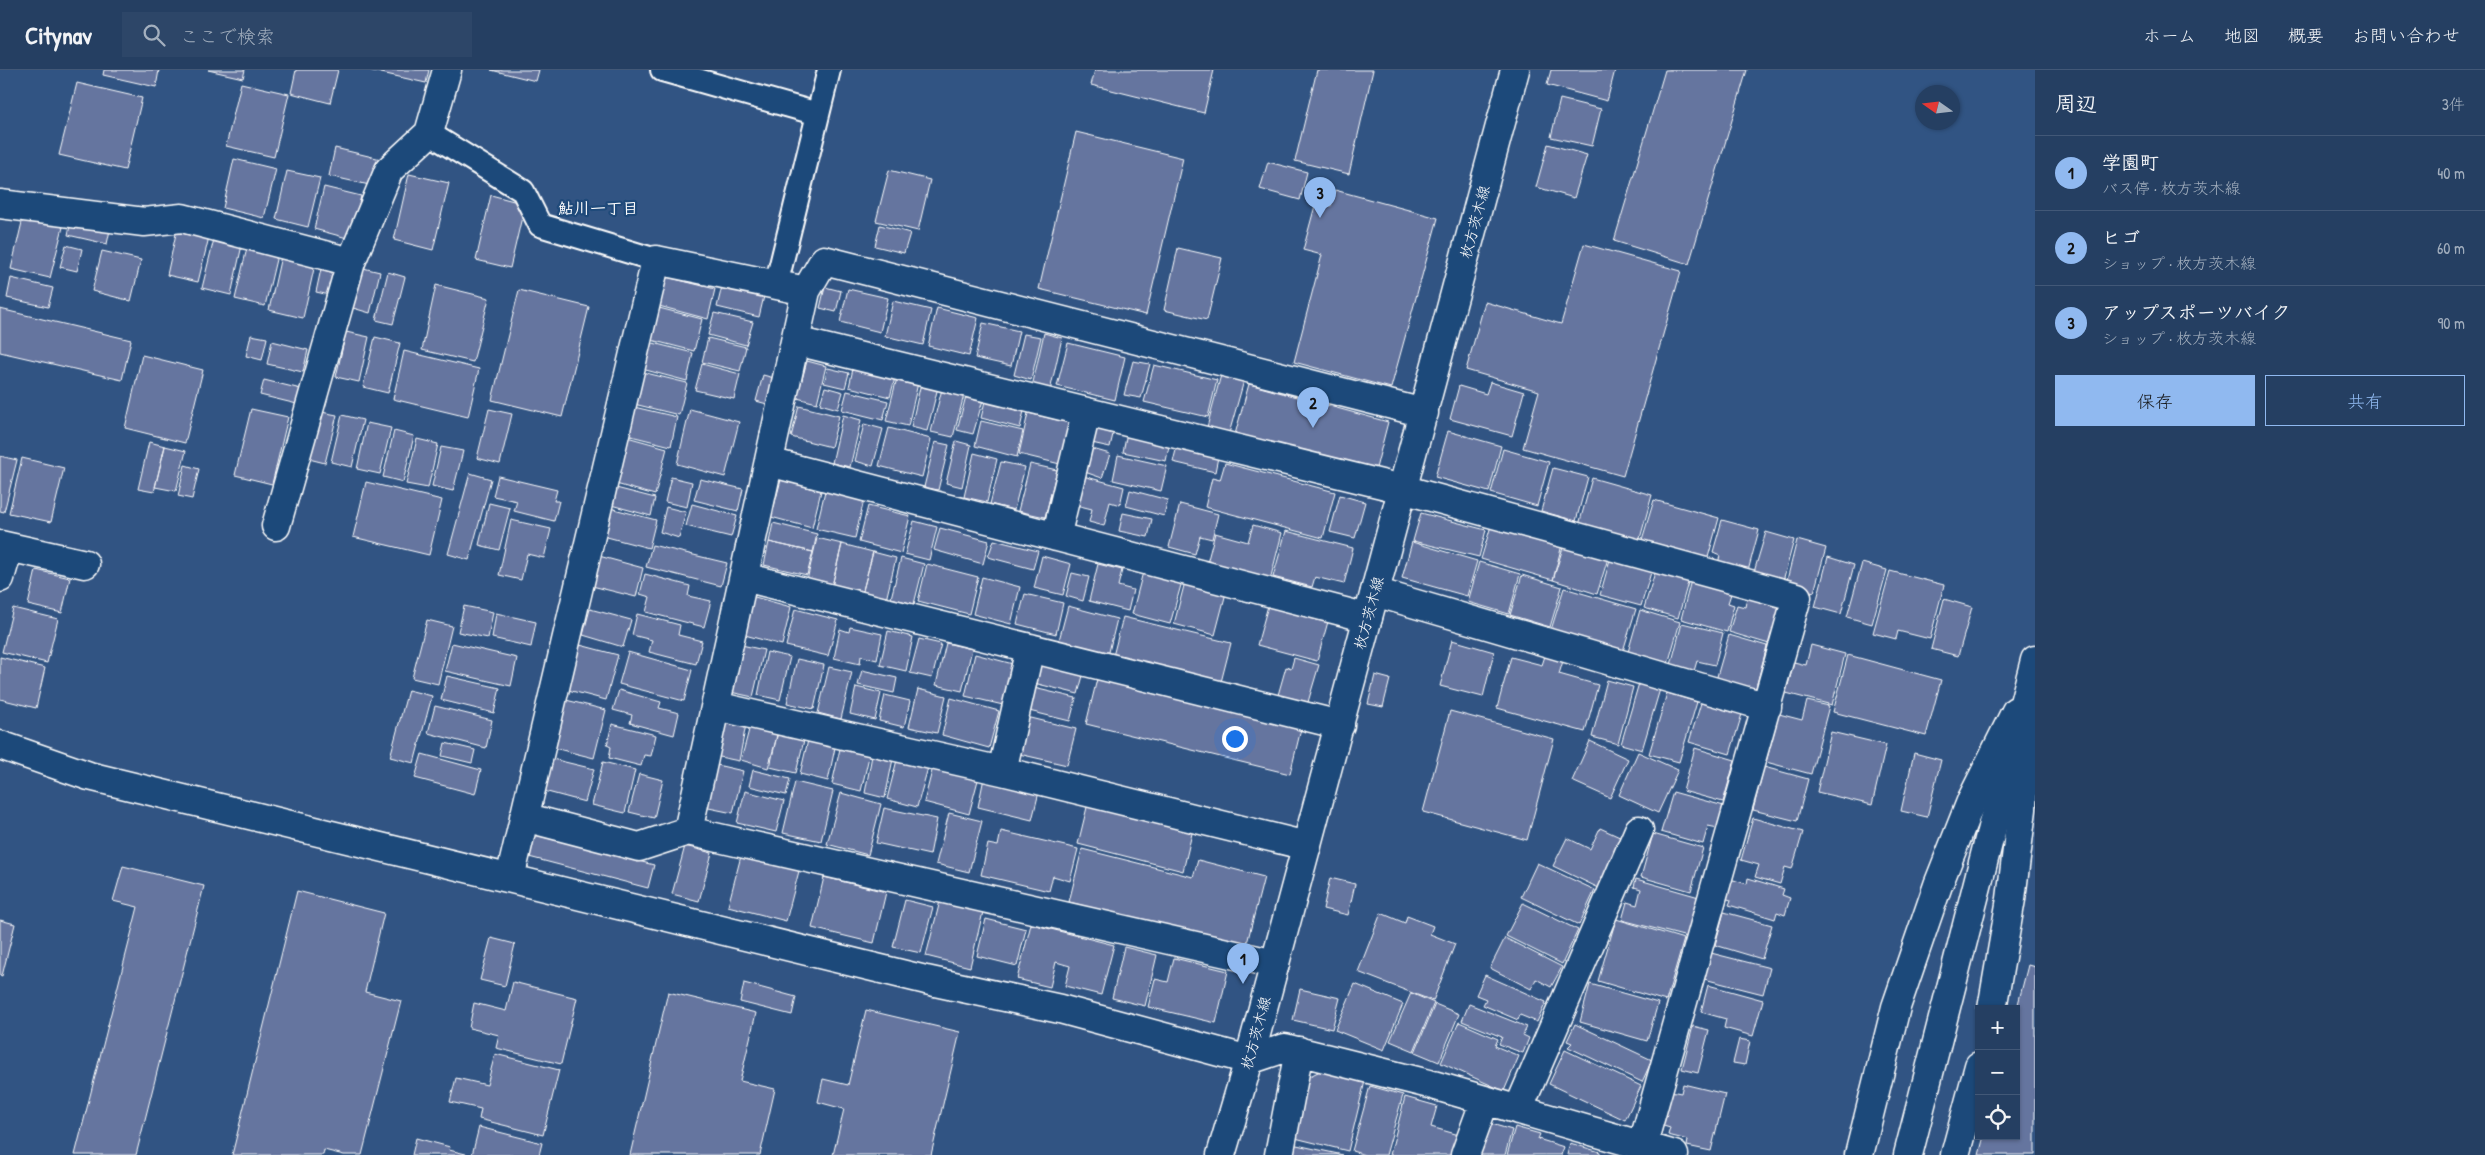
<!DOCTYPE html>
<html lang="ja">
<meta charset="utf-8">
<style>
body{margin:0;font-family:"Patrick Hand","Klee One",sans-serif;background:#2d4668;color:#f1f3f6}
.controls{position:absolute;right:15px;bottom:15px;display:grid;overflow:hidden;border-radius:0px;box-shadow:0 1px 4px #0004}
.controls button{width:45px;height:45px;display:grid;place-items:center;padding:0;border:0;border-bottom:1px solid #425877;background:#253f62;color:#f1f3f6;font:25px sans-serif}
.compass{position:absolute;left:1915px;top:15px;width:45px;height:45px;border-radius:50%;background:#253f62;box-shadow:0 1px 4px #0004;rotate:284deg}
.you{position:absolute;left:1234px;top:668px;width:18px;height:18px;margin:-12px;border:4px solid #fff;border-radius:50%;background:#1a73e8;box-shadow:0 0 0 8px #1a73e833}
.badge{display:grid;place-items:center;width:32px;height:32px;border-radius:50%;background:#90b9f0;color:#111;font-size:16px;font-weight:700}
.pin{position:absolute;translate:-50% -41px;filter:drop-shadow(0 1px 2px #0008)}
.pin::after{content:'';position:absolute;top:26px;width:18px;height:15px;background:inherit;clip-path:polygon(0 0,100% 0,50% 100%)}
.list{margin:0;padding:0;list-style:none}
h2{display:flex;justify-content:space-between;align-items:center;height:65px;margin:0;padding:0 20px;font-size:21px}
h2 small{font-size:16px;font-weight:400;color:#a3afbe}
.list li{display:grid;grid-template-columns:32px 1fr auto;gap:15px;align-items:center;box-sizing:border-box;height:75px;padding:0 20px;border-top:1px solid #425877}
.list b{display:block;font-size:19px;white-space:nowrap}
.list p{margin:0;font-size:16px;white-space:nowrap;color:#a3afbe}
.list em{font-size:16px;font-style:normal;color:#a3afbe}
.actions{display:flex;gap:10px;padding:15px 20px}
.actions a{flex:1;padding:11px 0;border:1px solid #90b9f0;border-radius:0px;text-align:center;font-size:18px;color:#90b9f0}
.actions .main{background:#90b9f0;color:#111}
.icon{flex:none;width:28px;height:28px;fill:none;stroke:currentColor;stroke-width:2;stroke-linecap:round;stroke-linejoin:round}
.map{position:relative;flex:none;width:2035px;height:1085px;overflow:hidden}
header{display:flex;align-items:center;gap:30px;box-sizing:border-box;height:70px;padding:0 25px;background:#253f62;border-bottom:1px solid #425877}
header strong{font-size:24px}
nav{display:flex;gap:28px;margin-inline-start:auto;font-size:18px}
.search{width:350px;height:45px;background:#2d4668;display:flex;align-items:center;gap:12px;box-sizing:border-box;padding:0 18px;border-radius:0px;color:#a3afbe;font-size:19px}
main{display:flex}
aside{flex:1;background:#253f62}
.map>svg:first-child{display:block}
</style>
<header>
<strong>Citynav</strong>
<div class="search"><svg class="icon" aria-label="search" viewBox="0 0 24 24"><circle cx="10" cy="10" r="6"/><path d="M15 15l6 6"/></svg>ここで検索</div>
<nav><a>ホーム</a><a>地図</a><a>概要</a><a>お問い合わせ</a></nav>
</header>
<main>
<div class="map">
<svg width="2035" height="1085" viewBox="0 0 2035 1085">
<rect width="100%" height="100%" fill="#315483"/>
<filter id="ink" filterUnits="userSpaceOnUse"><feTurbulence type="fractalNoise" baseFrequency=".02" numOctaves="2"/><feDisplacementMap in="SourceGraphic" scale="10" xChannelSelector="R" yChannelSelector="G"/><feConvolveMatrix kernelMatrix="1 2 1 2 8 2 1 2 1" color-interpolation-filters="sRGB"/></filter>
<g filter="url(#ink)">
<path fill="#65749f" stroke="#fff" d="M104,0H159L156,17L103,5Z
M208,0H245L243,8Z
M296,0H338L330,33L291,23Z
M368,0H429L426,13Z
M491,0H539L536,11Z
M1095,0H1214L1204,43L1091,15Z
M1317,0H1373L1349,104L1295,91Z
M1551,0H1615L1607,31L1547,15Z
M1665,0H1747L1689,194L1614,171Z
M77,13L142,28L125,100L59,85Z
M241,13L289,24L274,87L226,76Z
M1560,29L1601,39L1592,76L1551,67Z
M1076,62L1183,88L1146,245L1039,219Z
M1548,74L1587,85L1574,128L1536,117Z
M335,78L381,89L374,116L329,106Z
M234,89L276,99L264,148L223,138Z
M1268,92L1307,102L1300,130L1260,119Z
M889,100L930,110L918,161L876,151Z
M287,101L320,108L308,157L276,149Z
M409,104L449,113L433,180L394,170Z
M324,117L361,126L351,169L314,159Z
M1335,120L1438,148L1391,318L1294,292L1322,185L1303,180L1316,132L1331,136Z
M491,125L525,134L510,198L476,190Z
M23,148L63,157L50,208L11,199Z
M71,151L110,160L107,174L68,165Z
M880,155L910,163L904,183L875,176Z
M177,159L209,167L198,212L167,205Z
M214,169L242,175L231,225L202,218Z
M1584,174L1681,201L1623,406L1523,378L1539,321L1466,300L1485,232L1561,254Z
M66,175L82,179L77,201L60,197Z
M247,178L277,185L265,236L235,229Z
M1178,178L1222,188L1207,250L1164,240Z
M102,181L141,190L131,231L92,221Z
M281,186L315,194L303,248L269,240Z
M363,198L380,202L370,243L353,238Z
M321,199L339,203L334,226L316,222Z
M388,202L405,207L393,254L376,250Z
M667,207L715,219L708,249L659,236Z
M11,208L53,218L48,237L7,228Z
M723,212L765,222L759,247L717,237Z
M436,215L489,228L473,292L422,280Z
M825,217L841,221L836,242L820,238Z
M848,219L888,228L880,262L840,252Z
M519,220L589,237L562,347L492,330Z
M893,231L931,240L923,275L885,266Z
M659,238L702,249L694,281L651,270Z
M937,238L978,248L969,286L928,276Z
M0,239L131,270L122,310L0,282Z
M714,243L753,252L746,275L708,265Z
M983,253L1019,261L1011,296L975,288Z
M346,262L369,267L359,312L336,307Z
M1044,263L1062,268L1050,321L1032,317Z
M1024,264L1041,267L1031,310L1014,305Z
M251,265L267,268L262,290L246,286Z
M375,267L400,273L388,323L363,317Z
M708,268L746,277L740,301L702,292Z
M272,271L308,280L303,302L267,294Z
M649,272L693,283L687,311L642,299Z
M1068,273L1125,287L1115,330L1057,316Z
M404,281L479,299L468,347L393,329Z
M142,285L203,300L185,373L125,358Z
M807,291L826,296L817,333L797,328Z
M1133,291L1150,294L1141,328L1124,325Z
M702,294L740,304L734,329L695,320Z
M854,294L896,304L890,327L849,317Z
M1154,295L1217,310L1208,347L1144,332Z
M828,298L849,303L845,318L824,313Z
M1222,301L1245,307L1228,367L1206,361Z
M642,302L687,313L679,345L634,334Z
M763,305L778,309L771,335L756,331Z
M897,308L918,313L908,356L886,351Z
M264,310L301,319L297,334L260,325Z
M1490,312L1524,322L1512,366L1450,349L1459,316L1486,324Z
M921,313L938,317L927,361L911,357Z
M1249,314L1388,352L1374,406L1234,368Z
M825,317L843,322L838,339L820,334Z
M942,319L964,325L953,367L931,362Z
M847,321L888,331L883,350L842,340Z
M966,326L983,330L973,364L957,360Z
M985,331L1024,341L1020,358L981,348Z
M799,336L839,346L831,377L791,367Z
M634,337L677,347L671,376L627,365Z
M251,339L288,347L272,414L235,405Z
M489,339L512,344L500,394L477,388Z
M690,339L739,352L725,407L677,394Z
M316,341L337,345L325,393L305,388Z
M1028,343L1070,353L1060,394L1019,384Z
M342,345L363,350L352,397L331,392Z
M843,345L861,350L850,397L832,393Z
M981,351L1023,361L1017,387L975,376Z
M1091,351L1115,356L1110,377L1087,372Z
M367,353L391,358L380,404L357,399Z
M864,354L883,359L873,396L855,391Z
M889,358L931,369L922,407L879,396Z
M1128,358L1171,367L1166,391L1123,382Z
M394,361L414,366L403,412L383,407Z
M1448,361L1501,376L1489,422L1435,407Z
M627,367L667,378L655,425L616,414Z
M417,369L438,374L428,418L406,414Z
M956,371L971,375L962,417L946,413Z
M149,372L165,376L154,422L138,419Z
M935,372L949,375L938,420L924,417Z
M1178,372L1219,382L1215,402L1173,392Z
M165,376L186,381L176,421L155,417Z
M441,377L463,381L453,421L432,416Z
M1089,378L1110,384L1102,408L1082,401Z
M1503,379L1549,392L1537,436L1491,423Z
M974,383L997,389L987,432L964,427Z
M1118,385L1167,396L1161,421L1113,410Z
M0,386L17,390L4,442L0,441Z
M22,388L64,398L51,452L9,443Z
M1001,392L1025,397L1014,440L990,434Z
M1225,393L1335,422L1323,468L1205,437L1212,408L1220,410Z
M1030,394L1057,400L1045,447L1018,441Z
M185,395L199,399L192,429L178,426Z
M1553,398L1588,407L1576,451L1541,441Z
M470,403L491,409L469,490L448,484Z
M498,406L557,420L554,431H559L554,451L514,441L517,431L493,426Z
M1083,406L1124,417L1120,435L1110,432L1104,456L1089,452L1092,439L1076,435Z
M671,407L692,412L687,437L665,432Z
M1592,408L1652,425L1639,472L1579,455Z
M700,409L743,419L738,441L694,430Z
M781,410L821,421L812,458L771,447Z
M366,412L442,430L429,485L353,467Z
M616,418L655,428L651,446L611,435Z
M1130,420L1168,430L1164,446L1126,436Z
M825,421L864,430L855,468L816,459Z
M1340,425L1365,432L1355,468L1330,462Z
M1654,430L1719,448L1707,491L1641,473Z
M489,433L510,438L499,480L479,475Z
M692,434L737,446L731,467L686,456Z
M1180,434L1218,444L1212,469L1200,466L1195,484L1169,477Z
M868,436L910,446L901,483L859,472Z
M666,437L686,442L679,468L660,462Z
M610,438L656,450L649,478L603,466Z
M1123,443L1152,449L1148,467L1119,461Z
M1421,443L1486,460L1479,487L1413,471Z
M1493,449L1563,471L1553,510L1481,489Z
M511,450L551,459L544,488L527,484L521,510L499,505Z
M1722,450L1759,460L1748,501L1718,494L1720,485L1713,482Z
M914,451L937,457L929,490L905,484Z
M773,453L817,464L813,482L769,472Z
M1253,455L1282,463L1269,514L1206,497L1215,463L1248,472Z
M940,458L989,471L983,494L934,480Z
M1286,461L1353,478L1344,514L1315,507L1312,517L1273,507Z
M1766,462L1794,470L1783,511L1754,502Z
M817,468L842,474L832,516L807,510Z
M994,470L1038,481L1033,499L988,487Z
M1797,470L1826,478L1814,522L1786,514Z
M1565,471L1609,485L1597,524L1553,510Z
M769,472L813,482L807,505L764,495Z
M1412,472L1477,491L1467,526L1402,508Z
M842,474L873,482L862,524L832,516Z
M652,475L727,493L721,516L646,497Z
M873,482L896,488L886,530L862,524Z
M599,486L643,498L636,527L592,516Z
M1042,486L1071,494L1063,525L1034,518Z
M1611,486L1652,499L1641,536L1600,525Z
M1828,487L1854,495L1841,544L1815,537Z
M901,488L924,494L914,534L891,528Z
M1479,492L1520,504L1509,544L1468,532Z
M1862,493L1887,500L1872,554L1847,547Z
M927,494L978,507L969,544L918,531Z
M1098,494L1122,500L1118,516L1133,520L1128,541L1089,531Z
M1144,498L1183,508L1170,554L1132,544Z
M1656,499L1689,509L1678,548L1644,538Z
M36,500L70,508L62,543L28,535Z
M1890,501L1944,515L1930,569L1898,561L1896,569L1873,563Z
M1072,503L1089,507L1083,531L1066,526Z
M645,504L690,516L688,526L711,531L704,557L646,542L650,527L640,524Z
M1522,505L1562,517L1550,557L1510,545Z
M982,507L1020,517L1011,554L973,544Z
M1186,508L1227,519L1215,565L1174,554Z
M1691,510L1732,521L1728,533L1734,535L1727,562L1681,549Z
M1564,518L1636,539L1623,581L1551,560Z
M1025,524L1063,533L1056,564L1017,554Z
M751,526L791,537L782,575L741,564Z
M1747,527L1780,536L1769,574L1729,562L1737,535L1745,537Z
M1944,529L1972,537L1958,586L1931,579Z
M1269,532L1329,548L1317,591L1257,575Z
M464,536L493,542L488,568L458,562Z
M1068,536L1117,549L1108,586L1058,574Z
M13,538L58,549L47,593L2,582Z
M590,539L631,550L623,577L583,565Z
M795,539L838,550L828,586L786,576Z
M1640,540L1680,552L1668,594L1628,582Z
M496,543L536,552L531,577L492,568Z
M637,544L680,555L678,565L702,571L696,594L649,582L652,570L632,565Z
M1123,547L1231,573L1220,616L1112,590Z
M427,550L452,556L438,614L412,608Z
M1682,553L1723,563L1715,595L1697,591L1694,601L1671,595Z
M850,557L882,564L877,590L861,586L860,594L834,588L840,559L849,562Z
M888,561L913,567L906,601L880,595Z
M1729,565L1767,576L1755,621L1716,610Z
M919,569L941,574L932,608L910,603Z
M1452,570L1494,582L1483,627L1440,616Z
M452,573L517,588L511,616L445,601Z
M946,573L972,579L962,621L936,615Z
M737,574L764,580L753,627L726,621Z
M580,575L618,585L606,630L568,620Z
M1811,575L1845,584L1832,635L1786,623L1794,592L1806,595Z
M628,582L692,600L684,631L619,614Z
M767,582L790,587L780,630L758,625Z
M975,584L1013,594L1003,635L965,626Z
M1848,585L1941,610L1926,666L1833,642Z
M1545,586L1563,591L1559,604L1598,615L1585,662L1497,638L1511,587L1542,595Z
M0,587L45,598L36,638L0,629Z
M1294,588L1319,595L1308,632L1278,625L1286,597L1291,599Z
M797,589L824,595L814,639L787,633Z
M1039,591L1084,602L1078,624L1034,613Z
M829,597L852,602L841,649L818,643Z
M862,600L897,608L894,623L858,615Z
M1098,605L1302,655L1290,704L1086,654Z
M1375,605L1390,609L1383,637L1368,634Z
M447,606L500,618L494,643L441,630Z
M1607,610L1633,617L1618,674L1592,667Z
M1639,613L1660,619L1642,680L1621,674Z
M856,617L881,623L875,650L850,644Z
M1034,618L1076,628L1070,651L1029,641Z
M918,619L946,626L937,663L909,657Z
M408,620L432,626L414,693L390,687Z
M619,620L661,632L659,638L679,643L674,665L630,653L632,645L613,640Z
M1667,623L1697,632L1679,692L1649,684Z
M885,625L910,631L904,657L879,651Z
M951,628L999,641L989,678L942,665Z
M562,629L606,640L594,688L550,677Z
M1807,631L1829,636L1811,704L1766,692L1779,644L1802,650Z
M1701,633L1742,644L1730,684L1689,672Z
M435,636L492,650L486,678L428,663Z
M1450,641L1554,669L1527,770L1423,742Z
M720,643L747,649L739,691L710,685Z
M1027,647L1076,659L1067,695L1019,684Z
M612,654L656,665L651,686L644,685L641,696L609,688L611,677L607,675Z
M750,656L778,663L768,698L741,690Z
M778,660L805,666L796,703L770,697Z
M1831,662L1886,675L1872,735L1817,722Z
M809,666L836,673L828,711L800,704Z
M842,670L871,678L861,721L832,714Z
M1590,671L1628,689L1610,728L1572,711Z
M445,673L475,680L472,693L442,686Z
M1695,678L1735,690L1723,732L1683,721Z
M873,680L894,684L885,728L865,723Z
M1638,682L1678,700L1658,743L1619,725Z
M1914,683L1941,690L1927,747L1901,741Z
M422,684L481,700L475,724L415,708Z
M898,686L929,694L917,737L887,729Z
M548,688L594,699L585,732L540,720Z
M603,692L635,700L625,743L592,735Z
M708,693L743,701L733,743L699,736Z
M933,697L978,710L969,744L924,732Z
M1764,697L1808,709L1797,751L1753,740Z
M753,700L790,709L786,725L749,716Z
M639,704L663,710L654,748L629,742Z
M984,708L1039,722L1032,750L978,737Z
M795,712L833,721L821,771L783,763Z
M745,721L784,731L776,762L737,753Z
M1673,722L1724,736L1718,758L1708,756L1703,774L1661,762Z
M841,723L881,734L868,785L827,774Z
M1089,729L1194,755L1183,801L1078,774Z
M884,738L937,749L930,785L876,773Z
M949,743L982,751L969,802L936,794Z
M1753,748L1803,762L1792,799L1785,797L1780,814L1755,807L1759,795L1741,790Z
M1600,758L1624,769L1601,819L1553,796L1567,768L1590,779Z
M1001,761L1078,779L1070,811L1053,806L1049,821L981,805L988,774L998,776Z
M1653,764L1703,778L1691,821L1641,807Z
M535,765L654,795L648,818L529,787Z
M685,776L712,783L699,831L672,824Z
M1082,779L1193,807L1198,790L1264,807L1246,877L1069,832Z
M741,786L799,801L786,851L728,836Z
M1537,793L1595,820L1579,855L1521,827Z
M123,796L204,816L136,1085H75L138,837L113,831Z
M824,807L886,822L874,873L812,858Z
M1330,808L1355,814L1348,845L1323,839Z
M1748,808L1784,819L1782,825L1790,828L1785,845L1777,842L1775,849L1729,835L1731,830L1724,828L1730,809L1747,814Z
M1636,809L1699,827L1687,867L1622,850L1627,832L1637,835L1641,819L1634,817Z
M297,821L384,843L365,922L401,931L362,1085H344L324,1080L323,1085H232Z
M905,830L933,837L921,883L893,877Z
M940,831L983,842L970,897L926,886Z
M1523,833L1578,860L1562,894L1506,866Z
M1724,842L1772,855L1762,889L1715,875Z
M1381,843L1405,853L1407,846L1433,856L1430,864L1455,874L1433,931L1358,902Z
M986,849L1026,859L1017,896L977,886Z
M1616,849L1684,869L1666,931L1598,911Z
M0,850L15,854L2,906L0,905Z
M1031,854L1114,875L1101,925L1065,916L1070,896L1056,892L1050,917L1017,909Z
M491,868L515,874L505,916L480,910Z
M1505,868L1562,897L1551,917L1536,909L1531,919L1490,898Z
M1124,877L1157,885L1145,936L1112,928Z
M1711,883L1770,898L1763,924L1704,909Z
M1174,888L1228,901L1216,953L1148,937L1155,909L1168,912Z
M2028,895L2035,897V1085H1979L1984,1066H2016V942Z
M1485,905L1546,932L1537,952L1520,945L1518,950L1483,935L1486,929L1476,925Z
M513,912L577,928L561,994L496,978L499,965L469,958L474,933L506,941Z
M744,913L796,927L792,945L740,932Z
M1355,914L1403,934L1384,980L1335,960Z
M1590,914L1658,933L1647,971L1580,952Z
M1708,915L1763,930L1753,966L1724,958L1726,949L1701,942Z
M1300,919L1340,928L1332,959L1293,950Z
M668,922L756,943L740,1011L775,1019L760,1085H630Z
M1411,923L1434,933L1414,981L1390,971Z
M1435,934L1459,944L1439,992L1415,982Z
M1469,934L1527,957L1523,965L1529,968L1523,983L1499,974L1502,967L1462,951Z
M866,940L960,962L931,1085H833L844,1039L818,1032L823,1009L848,1015Z
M1459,952L1498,969L1495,976L1519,986L1504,1021L1441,993Z
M1575,954L1652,990L1642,1012L1568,977L1572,973L1567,971Z
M1693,956L1709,960L1698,1003L1682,999Z
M1739,969L1750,971L1745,995L1733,993Z
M1565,980L1641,1016L1625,1050L1549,1014Z
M495,984L559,1000L543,1065L479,1049L481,1039L450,1032L456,1008L487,1015Z
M1322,1000L1365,1011L1348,1081L1291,1067L1306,1008Z
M1683,1014L1725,1024L1711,1081L1687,1076L1688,1070L1668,1065L1670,1058L1657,1054L1665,1020L1681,1023Z
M1370,1016L1403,1025L1386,1085H1365L1352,1081Z
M1405,1027L1437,1036L1431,1057L1459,1065L1454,1085H1390Z
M1488,1053L1512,1060L1505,1085H1479Z
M479,1057L542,1073L539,1085H472Z
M1515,1057L1540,1064L1538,1069L1564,1077L1561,1085H1507Z
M416,1068L450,1077L449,1080L470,1085H412Z
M1570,1073L1600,1082V1085H1567Z
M1292,1074L1343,1085H1289Z"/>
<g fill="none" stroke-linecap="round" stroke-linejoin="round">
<defs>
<path id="lane" d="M662,0L818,44
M429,63L523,121L540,155L656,190
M776,215L829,0"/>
<path id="street" d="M0,134L144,152L182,148L351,192
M796,271L1402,419L1797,527L1642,1077
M769,392L1368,548
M276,456L351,192L389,100L429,63L447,0
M1056,467L1086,343
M0,475L85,494
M744,507L1340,655
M0,508L9,477
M1375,522L1767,637
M716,636L1002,701L1307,776
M0,675L89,706L926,910L1060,939L1249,990L1285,978L1433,1015L1674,1085
M1002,701L1030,578
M524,747L639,777L688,761L1275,894
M688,761L806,221
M510,808L656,190L806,221L824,190L1424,343
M1992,939L2011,829L2022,739L2026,649
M1518,1040L1639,760
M1279,1085L1299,981
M1465,1085L1485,1030
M1859,1085L1896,937L1938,815L1972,729L2016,641
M1955,1085L1979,996"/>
<path id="secondary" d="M1221,1085L1249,990L1515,0
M1908,1085L2035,590"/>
</defs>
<use href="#lane" stroke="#fff" stroke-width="26"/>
<use href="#street" stroke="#fff" stroke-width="31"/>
<use href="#secondary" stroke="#fff" stroke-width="31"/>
<use href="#lane" stroke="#1f4a7a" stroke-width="22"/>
<use href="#street" stroke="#1f4a7a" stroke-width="28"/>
<use href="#secondary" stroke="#1f4a7a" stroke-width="28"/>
</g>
</g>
<g text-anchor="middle" stroke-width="4.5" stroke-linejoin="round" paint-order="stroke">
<g font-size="15" fill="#fff" stroke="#1f4a7a">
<text transform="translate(1475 152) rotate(-75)" y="5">枚方茨木線</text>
<text transform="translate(1369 543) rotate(-75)" y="5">枚方茨木線</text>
<text transform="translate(1256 963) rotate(-75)" y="5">枚方茨木線</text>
</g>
<g font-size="16" font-weight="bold" fill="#fff" stroke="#1f4a7a">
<text x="598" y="144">鮎川一丁目</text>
</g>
</g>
</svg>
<div class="controls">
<button>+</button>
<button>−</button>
<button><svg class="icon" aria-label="locate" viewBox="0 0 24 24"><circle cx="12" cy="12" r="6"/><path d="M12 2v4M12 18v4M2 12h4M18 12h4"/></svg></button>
</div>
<svg class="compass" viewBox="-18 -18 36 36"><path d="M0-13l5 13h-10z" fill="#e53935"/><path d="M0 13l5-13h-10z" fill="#a3afbe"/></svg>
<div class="you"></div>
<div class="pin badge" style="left:1243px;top:914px">1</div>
<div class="pin badge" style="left:1313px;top:358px">2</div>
<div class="pin badge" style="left:1320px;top:148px">3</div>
</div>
<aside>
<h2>周辺<small>3件</small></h2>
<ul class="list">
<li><span class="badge">1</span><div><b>学園町</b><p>バス停 · 枚方茨木線</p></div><em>40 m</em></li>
<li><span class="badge">2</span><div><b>ヒゴ</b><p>ショップ · 枚方茨木線</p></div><em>60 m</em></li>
<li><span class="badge">3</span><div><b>アップスポーツバイク</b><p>ショップ · 枚方茨木線</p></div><em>90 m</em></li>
</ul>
<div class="actions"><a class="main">保存</a><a>共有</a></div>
</aside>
</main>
